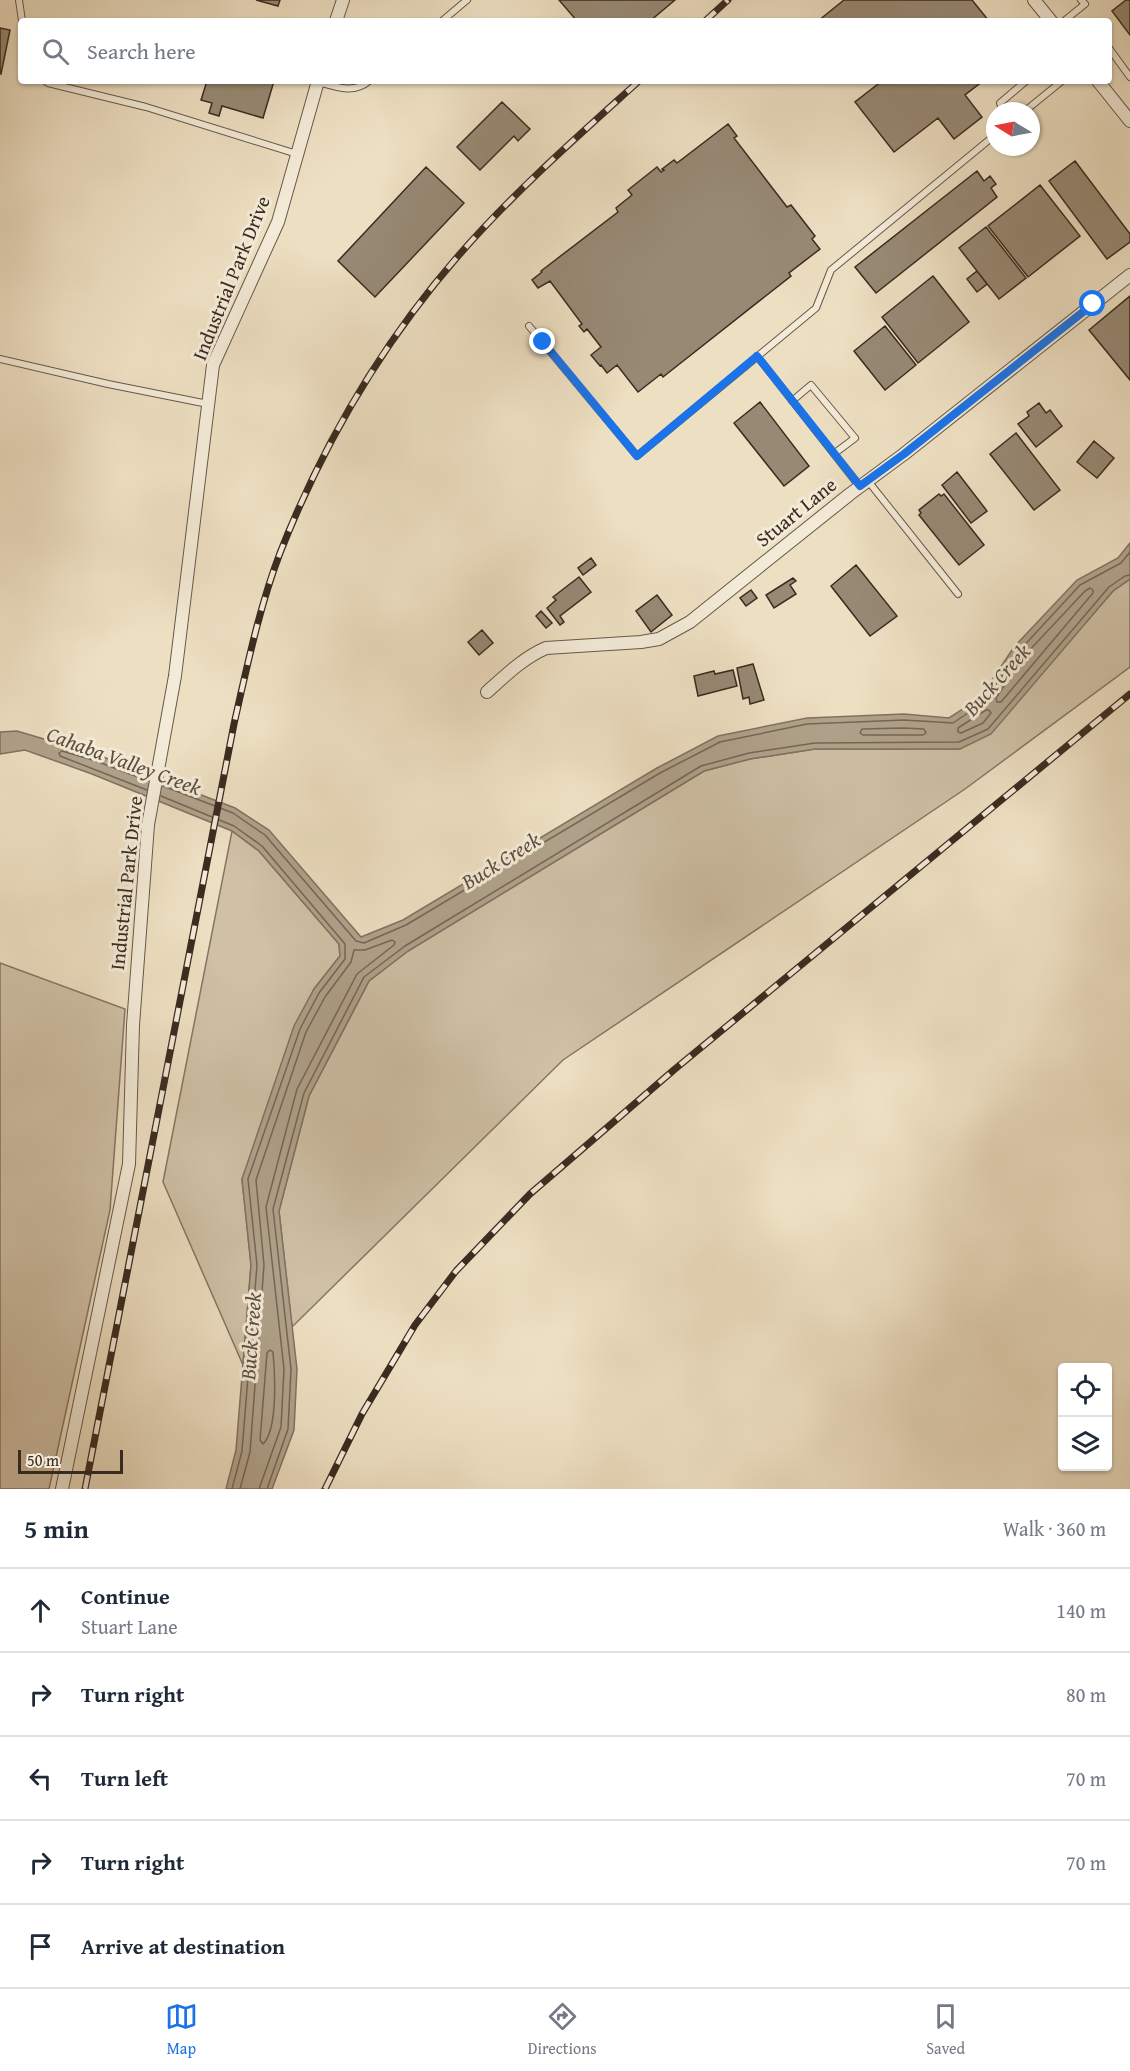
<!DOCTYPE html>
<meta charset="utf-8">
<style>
body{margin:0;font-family:"Gentium Book Plus",serif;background:#f2f2f3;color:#1f2937}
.controls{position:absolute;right:18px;bottom:18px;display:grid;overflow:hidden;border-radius:6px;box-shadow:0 2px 4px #0004}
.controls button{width:54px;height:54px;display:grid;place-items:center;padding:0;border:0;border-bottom:2px solid #e0e1e3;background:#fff;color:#1f2937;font:30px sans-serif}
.compass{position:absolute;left:986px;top:102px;width:54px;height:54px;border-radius:50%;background:#fff;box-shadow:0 2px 4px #0004;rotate:280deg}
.scale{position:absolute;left:18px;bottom:15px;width:105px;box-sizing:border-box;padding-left:6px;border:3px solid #3a2b20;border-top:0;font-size:16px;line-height:21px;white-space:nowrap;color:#3a2b20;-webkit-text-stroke:4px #f3ead7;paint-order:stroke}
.stop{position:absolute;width:18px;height:18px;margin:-14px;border:4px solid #1a73e8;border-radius:50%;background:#fff}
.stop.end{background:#1a73e8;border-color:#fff;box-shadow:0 2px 6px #0008}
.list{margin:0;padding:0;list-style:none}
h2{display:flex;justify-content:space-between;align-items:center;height:78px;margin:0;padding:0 24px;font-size:26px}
h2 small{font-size:20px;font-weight:400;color:#747a83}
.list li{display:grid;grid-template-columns:39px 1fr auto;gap:18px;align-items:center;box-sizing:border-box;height:84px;padding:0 24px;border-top:2px solid #e0e1e3}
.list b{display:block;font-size:22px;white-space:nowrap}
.list p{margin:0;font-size:20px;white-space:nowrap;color:#747a83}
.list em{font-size:20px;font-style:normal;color:#747a83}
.icon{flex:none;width:33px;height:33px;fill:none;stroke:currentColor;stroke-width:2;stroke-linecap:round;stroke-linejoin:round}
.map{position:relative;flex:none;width:1130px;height:1489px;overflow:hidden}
.search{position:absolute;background:#fff;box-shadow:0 2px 4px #0004;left:18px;right:18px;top:18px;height:66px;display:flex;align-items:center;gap:15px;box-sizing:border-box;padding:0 21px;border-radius:6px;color:#747a83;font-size:22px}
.sheet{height:498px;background:#fff}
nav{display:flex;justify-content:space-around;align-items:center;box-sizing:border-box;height:84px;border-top:2px solid #e0e1e3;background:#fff;font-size:16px;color:#747a83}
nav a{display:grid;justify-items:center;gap:3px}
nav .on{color:#1a73e8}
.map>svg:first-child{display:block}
</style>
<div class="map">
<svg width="1130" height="1489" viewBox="0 0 1130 1489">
<rect width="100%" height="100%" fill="#eddfc2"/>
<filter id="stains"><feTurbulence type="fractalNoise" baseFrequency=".00333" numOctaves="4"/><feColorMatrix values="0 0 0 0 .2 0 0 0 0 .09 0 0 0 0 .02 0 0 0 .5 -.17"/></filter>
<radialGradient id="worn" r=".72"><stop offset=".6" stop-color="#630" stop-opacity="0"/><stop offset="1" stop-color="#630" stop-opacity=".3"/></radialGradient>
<path fill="#cfc0a6" stroke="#847663" stroke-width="1.5" d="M1130,579V667L965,789L563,1060L292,1327L279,1211L309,1096L369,981L408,951L704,771L750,759L815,749H960L1068,643L1113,591Z
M232,831L259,851L339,944L340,956L314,989L242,1179L251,1265L243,1365L163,1182Z
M0,963L125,1009L110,1210L49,1489H0Z"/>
<path fill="#b0a28b" stroke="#817260" stroke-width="1.5" d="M1130,543V579L1113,591L991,734L960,749H815L750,759L704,771L408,951L369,981L309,1096L279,1211L297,1369L294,1430L272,1489H226L236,1450L251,1265L242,1179L294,1026L314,989L340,956L339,944L259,851L232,831L92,774L25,750L0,754V732L17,731L98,755L235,808L269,830L361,937L403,920L657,768L718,736L807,718L904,714L949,718L980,698L1014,647L1077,580L1118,558Z"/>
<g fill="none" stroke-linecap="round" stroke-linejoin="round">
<path stroke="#756656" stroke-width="1.5" d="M1090,588L1093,590V593L1001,702H997L996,698L1025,655L1085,591Z
M986,710H989L991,713L983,723L961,733L958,732V728Z
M904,728L924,729L926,733L923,735H863L860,733L862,729Z
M163,786L233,813L265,835L356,941L364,943L406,925L660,773L720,742L807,724L904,720L953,723L984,702L1019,651L1080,585L1121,563L1130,552
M147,790L60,756L59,753L62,751L96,761L148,781
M161,796L234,826L262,846L345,944V959L319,993L300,1029L248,1179L257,1265L242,1451L232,1489
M270,1350L273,1352C275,1373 278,1430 263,1444L260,1440L267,1353Z
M240,1489L250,1452L264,1265L256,1180L306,1032L325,997L351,962L354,950H365L392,940L395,942L394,945L357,974L297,1089L266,1207L284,1369L281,1427L259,1489
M267,1489L288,1429L291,1369L273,1209L304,1093L364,977L405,946L701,766L749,753L815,743L959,742L988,729L1109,587L1125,576L1130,575"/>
</g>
<path fill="#978974" stroke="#3a2b20" stroke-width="1.5" d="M256,0H280L278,6Z
M559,0H675L650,21H577Z
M844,0H972L989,21H818Z
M1126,0H1130V35L1112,11Z
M0,28L10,30L1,74H0Z
M207,81H274L263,118L222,106L219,116L209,113L212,103L201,100Z
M882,81H983L965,95L982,117L954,139L938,118L894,152L855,102Z
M502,102L530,129L518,141L514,136L480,170L457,147Z
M728,124L737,136L734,138L787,207L791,205L815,236L812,239L820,249L789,273L791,276L663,377L661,374L638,392L617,365L607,373L601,365L600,366L591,355L601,347L587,329L584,332L579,326L582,324L550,281L538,288L532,280L542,272L541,271L618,212L616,208L632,195L628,190L657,167L661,172L664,170L662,169L674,160L677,163Z
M1075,161L1130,234V242L1107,259L1049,181Z
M426,167L464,203L375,297L338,261Z
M977,171L984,181L990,176L996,184L991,188L997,197L876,293L855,267Z
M1040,185L1080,236L1028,277L988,226Z
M986,227L1026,278L999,299L959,248Z
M977,271L987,284L977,292L967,279Z
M933,276L969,322L918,363L882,317Z
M1130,296V380L1089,330Z
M885,326L916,365L885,390L854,351Z
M760,402L809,466L784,486L734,423Z
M1039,403L1046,413L1050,410L1062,426L1036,447L1018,424L1029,416L1027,412Z
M1016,433L1060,490L1034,510L990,454Z
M1094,441L1114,458L1097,478L1077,462Z
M957,472L987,511L971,523L942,485Z
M939,494L941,496L944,494L984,545L959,565L919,515L921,513L919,510Z
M591,558L596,565L583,575L578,568Z
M856,565L897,616L870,636L831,586Z
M579,577L591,592L560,616L564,622L560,625L547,608L556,600L553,597Z
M793,578L796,581L790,585L796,594L774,608L766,595Z
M751,590L757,598L746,606L740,598Z
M657,595L672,615L651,632L636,611Z
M541,611L552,623L546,628L536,616Z
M482,630L493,643L479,655L468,642Z
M753,664L764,700L750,704L749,697L743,699L737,668Z
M733,670L737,686L698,696L694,676L714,671L715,674Z"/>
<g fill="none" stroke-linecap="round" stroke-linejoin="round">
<defs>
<path id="service" d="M19,0L22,21
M442,21L467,0
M1064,21L1085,4L1081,0
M1109,48L1130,77
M45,81L48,83L146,107L297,154
M318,82C336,87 354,94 369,81
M1003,111L1000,103L1026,81
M1025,111L1062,81
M529,326L637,456L816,308L831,270L995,135
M757,356L860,487
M0,359L108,384L208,404
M792,401L811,385L855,438L835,453
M868,481L958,594"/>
<path id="minor" d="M1034,0L1051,21
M336,21L343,0
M1098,81L1130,121
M487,692C506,675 523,658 546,648L641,642L659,639L690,622L850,494L904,454L1130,275
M62,1489L129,1164L133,1025L148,825L175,676L213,365L278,222L318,81"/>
</defs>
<use href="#service" stroke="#675848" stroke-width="8"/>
<use href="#minor" stroke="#675848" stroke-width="14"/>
<use href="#service" stroke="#f3ead7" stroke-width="6"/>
<use href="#minor" stroke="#f3ead7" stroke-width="12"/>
<defs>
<path id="rail" d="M705,21L728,0
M85,1489L234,724C247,667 259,608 280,553C323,444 382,343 459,255C514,192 577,137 639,81
M325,1489L362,1414L415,1325L456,1271L530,1194L675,1069L1130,694"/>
</defs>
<use href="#rail" stroke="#3a2b20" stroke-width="7"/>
<use href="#rail" stroke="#f3ead7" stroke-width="4.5" stroke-dasharray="14" stroke-linecap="butt"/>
</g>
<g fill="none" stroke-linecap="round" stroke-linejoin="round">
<path stroke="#1a73e8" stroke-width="8" d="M543,342L637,456L757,356L860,486L904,454L1093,304"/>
</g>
<g text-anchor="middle" stroke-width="6" stroke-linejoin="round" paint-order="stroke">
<g font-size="20" fill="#3a2b20" stroke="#f3ead7">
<text transform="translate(231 278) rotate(-68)" y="7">Industrial Park Drive</text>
<text transform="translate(796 512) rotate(-39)" y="7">Stuart Lane</text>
<text transform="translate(126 883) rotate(-84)" y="7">Industrial Park Drive</text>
</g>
<g font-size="21" font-style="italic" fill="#5d4f40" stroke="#f3ead7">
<text transform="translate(997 680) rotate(-48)" y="7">Buck Creek</text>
<text transform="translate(124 761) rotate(20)" y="7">Cahaba Valley Creek</text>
<text transform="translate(501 861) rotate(-32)" y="7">Buck Creek</text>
<text transform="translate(251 1336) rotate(-86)" y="7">Buck Creek</text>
</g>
</g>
<rect width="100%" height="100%" filter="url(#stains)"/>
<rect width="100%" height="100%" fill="url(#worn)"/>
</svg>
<div class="controls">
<button><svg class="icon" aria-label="locate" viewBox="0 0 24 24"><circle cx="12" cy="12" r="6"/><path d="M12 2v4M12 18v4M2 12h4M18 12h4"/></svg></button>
<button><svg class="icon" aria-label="layers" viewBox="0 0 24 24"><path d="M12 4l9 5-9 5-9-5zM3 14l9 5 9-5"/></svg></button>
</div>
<svg class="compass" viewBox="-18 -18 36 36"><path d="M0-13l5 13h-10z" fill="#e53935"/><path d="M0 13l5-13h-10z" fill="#747a83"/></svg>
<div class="scale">50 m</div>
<div class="stop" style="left:1093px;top:304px"></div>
<div class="stop end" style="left:543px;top:342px"></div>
<div class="search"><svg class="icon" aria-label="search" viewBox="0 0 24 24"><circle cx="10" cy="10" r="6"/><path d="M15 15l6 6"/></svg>Search here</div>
</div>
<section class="sheet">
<h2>5 min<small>Walk · 360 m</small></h2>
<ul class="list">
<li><svg class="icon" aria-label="ahead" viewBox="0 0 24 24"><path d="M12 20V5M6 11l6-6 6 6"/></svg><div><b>Continue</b><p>Stuart Lane</p></div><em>140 m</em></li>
<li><svg class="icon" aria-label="right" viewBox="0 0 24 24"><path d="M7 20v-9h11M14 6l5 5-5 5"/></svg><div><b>Turn right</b></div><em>80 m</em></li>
<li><svg class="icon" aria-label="left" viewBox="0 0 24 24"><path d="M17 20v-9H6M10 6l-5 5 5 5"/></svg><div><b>Turn left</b></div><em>70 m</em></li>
<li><svg class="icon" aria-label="right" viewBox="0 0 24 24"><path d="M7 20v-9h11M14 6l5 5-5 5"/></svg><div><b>Turn right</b></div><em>70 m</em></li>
<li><svg class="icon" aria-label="arrive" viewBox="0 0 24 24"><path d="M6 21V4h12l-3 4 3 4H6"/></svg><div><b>Arrive at destination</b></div></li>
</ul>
</section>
<nav>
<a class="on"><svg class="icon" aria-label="map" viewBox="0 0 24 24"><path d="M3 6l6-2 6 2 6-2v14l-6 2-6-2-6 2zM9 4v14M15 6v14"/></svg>Map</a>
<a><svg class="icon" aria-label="directions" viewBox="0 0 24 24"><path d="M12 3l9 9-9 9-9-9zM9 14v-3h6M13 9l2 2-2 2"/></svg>Directions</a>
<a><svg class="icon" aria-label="saved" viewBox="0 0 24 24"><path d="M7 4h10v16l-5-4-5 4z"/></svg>Saved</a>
</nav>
